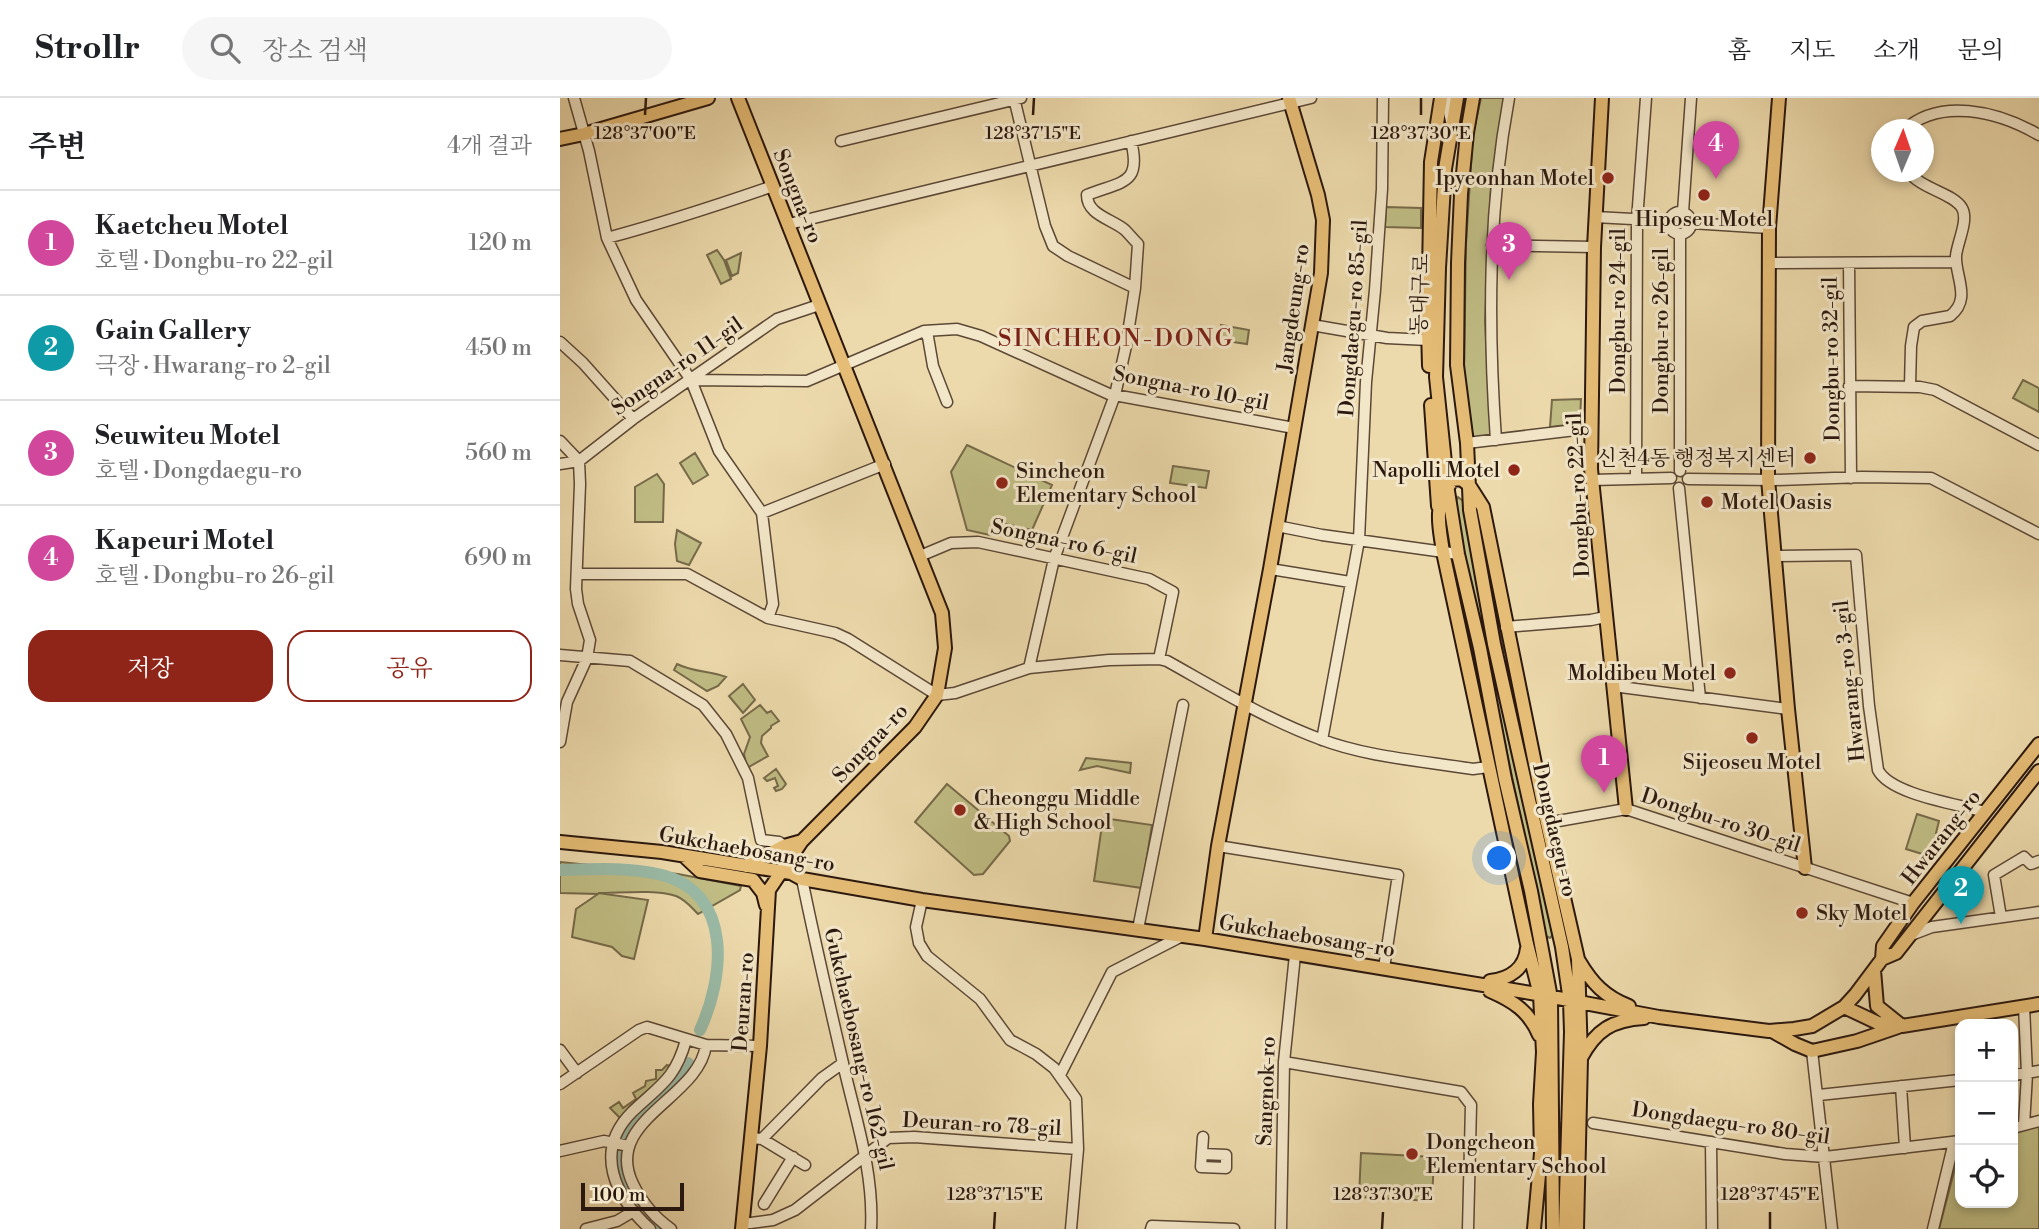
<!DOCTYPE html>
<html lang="ko">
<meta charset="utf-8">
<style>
body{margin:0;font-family:"Libre Bodoni","Noto Serif KR",serif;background:#f6f6f6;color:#202124}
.controls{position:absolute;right:21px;bottom:21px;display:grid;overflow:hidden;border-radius:14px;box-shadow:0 4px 10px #0003}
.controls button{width:63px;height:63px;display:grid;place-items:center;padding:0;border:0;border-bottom:2px solid #e0e0e0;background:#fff;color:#202124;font:35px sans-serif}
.compass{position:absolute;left:1311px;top:21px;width:63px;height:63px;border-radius:50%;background:#fff;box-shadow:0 4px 10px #0003;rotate:2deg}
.scale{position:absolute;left:21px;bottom:18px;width:103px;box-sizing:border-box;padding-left:7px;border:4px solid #2b180f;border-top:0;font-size:19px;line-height:24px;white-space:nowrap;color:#2b180f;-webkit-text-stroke:5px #f3e7c9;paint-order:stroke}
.you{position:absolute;left:940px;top:761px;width:24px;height:24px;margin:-18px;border:5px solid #fff;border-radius:50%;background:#1a73e8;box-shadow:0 0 0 10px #1a73e833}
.badge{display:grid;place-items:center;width:46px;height:46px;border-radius:50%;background:#8f2418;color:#fff;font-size:23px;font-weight:700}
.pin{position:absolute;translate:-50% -58px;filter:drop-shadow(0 2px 4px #0008)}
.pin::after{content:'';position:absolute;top:37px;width:24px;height:21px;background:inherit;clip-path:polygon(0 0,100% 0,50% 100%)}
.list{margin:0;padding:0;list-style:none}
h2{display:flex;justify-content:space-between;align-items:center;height:91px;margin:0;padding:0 28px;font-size:30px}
h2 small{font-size:23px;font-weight:400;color:#757577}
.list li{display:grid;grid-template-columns:46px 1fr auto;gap:21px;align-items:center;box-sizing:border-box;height:105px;padding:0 28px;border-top:2px solid #e0e0e0}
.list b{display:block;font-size:26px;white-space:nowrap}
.list p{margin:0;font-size:23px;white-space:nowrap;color:#757577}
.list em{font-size:23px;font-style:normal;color:#757577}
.actions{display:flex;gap:14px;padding:21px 28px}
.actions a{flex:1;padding:16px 0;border:2px solid #8f2418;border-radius:21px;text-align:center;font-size:24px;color:#8f2418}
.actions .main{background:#8f2418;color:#fff}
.icon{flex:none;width:38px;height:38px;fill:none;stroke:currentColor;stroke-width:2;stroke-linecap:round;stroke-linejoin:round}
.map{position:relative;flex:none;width:1479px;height:1131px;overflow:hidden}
header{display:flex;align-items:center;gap:42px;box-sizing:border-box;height:98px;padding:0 35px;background:#fff;border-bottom:2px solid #e0e0e0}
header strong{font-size:33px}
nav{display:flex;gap:38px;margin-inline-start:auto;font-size:24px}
.search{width:490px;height:63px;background:#f6f6f6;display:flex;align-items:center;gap:18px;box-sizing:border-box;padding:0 24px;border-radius:38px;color:#757577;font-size:26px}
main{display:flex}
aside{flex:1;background:#fff}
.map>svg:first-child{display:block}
</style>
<header>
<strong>Strollr</strong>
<div class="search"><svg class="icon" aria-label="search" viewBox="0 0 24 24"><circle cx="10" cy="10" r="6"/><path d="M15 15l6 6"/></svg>장소 검색</div>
<nav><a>홈</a><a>지도</a><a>소개</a><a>문의</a></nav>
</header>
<main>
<aside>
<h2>주변<small>4개 결과</small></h2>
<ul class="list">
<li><span class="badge" style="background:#d1479c">1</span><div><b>Kaetcheu Motel</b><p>호텔 · Dongbu-ro 22-gil</p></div><em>120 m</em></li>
<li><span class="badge" style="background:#0f9aa8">2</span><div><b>Gain Gallery</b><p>극장 · Hwarang-ro 2-gil</p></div><em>450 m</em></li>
<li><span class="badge" style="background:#d1479c">3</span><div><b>Seuwiteu Motel</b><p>호텔 · Dongdaegu-ro</p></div><em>560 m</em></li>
<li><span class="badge" style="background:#d1479c">4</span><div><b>Kapeuri Motel</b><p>호텔 · Dongbu-ro 26-gil</p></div><em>690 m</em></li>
</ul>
<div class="actions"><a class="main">저장</a><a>공유</a></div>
</aside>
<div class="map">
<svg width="1479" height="1131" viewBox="0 0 1479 1131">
<rect width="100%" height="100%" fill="#eddaac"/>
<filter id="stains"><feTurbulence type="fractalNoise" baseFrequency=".00286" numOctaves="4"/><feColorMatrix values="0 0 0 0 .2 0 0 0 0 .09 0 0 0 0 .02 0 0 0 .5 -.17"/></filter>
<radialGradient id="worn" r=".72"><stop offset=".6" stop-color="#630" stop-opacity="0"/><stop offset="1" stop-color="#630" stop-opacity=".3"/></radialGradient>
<path fill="#c0bd84" stroke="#766a4a" stroke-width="2" d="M921,0H944L931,87L925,223L931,337L913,340L904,277L906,146L913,36Z
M826,109L861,110V130L825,129Z
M157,152L164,162L171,181L161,186L147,157Z
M181,155L178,175L172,178L166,162Z
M661,227L689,232L687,246L659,242Z
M1463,282L1479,290V314L1453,300Z
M1021,301L1020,320L1015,326L990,329L992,302Z
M407,347L492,387L472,432L434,423L430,437L407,432L391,374Z
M135,355L148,377L133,386L120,365Z
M613,368L649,373L646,390L610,385Z
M97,376L104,386L103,424H75V389Z
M898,399L903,403L912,458L993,837L990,840L986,838L905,458L895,405Z
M117,432L141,445L129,467L117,463L115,446Z
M923,453L927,457L944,554L940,551Z
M893,463L897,467L914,564L910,561L891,469Z
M117,566C133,574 150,573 166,579L158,588L147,593L114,572Z
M183,586L195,602L183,615L169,598Z
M200,607L207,615L211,613L219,623L211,628V630L202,638L201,645L208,658L187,670L184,656L190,639L181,621Z
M526,660L571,665L570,675L537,668L520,672Z
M216,671L226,686L222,691L216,693L214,690L218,688L215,680L207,683L204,680Z
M387,686L449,738L450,743L423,776L414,777L355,724Z
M1357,716L1379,723L1376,735L1386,738L1369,758L1346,751Z
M543,720L592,727L582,790L534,783Z
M0,764L118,776L181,788L180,792L138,816C131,809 126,802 116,798C96,791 60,795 38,795L88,802L74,861L62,858L52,849L12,839L16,811L38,796L0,795Z
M107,967L110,968L104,980L60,1020L50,1010L59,1004L63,1010L76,1001L73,995L85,988L86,983L96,981V972H102Z
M1001,1025L1003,1028L1001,1131H996L998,1027Z
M1479,1026V1131H1379L1400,1051V1105H1453V1033Z
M801,1055L874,1059L872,1103L799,1099Z"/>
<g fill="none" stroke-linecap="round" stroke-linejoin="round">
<path stroke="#9abba7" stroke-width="12" d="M0,772C33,771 70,769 102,777C174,796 164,880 140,932
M98,1131C71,1108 44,1063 69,1030C87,1006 113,992 128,965"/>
<defs>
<path id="minor" d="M14,0L29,53L47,140L76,202L131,282L159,353L202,415L213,506L208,520
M454,0L485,128L493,148L508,158L575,190
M890,0L888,10L891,23
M1344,32C1379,0 1436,12 1479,37
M281,43L461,0
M1349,74C1361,91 1393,95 1402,110C1409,122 1397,145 1396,158C1395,179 1412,201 1390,218L1362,223L1354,229L1351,248L1350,288
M1123,114L1131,0
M1109 125a11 11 0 1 1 22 0a11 11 0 1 1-22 0Z
M1035,119L1110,123
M1131,125L1209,130
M229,126L751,0
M47,140C103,125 158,107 213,88
M932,147L1034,149
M1209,165L1396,164
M1289,165L1291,380
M752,227L827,240L868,242
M364,233L368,239L373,268L387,304
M0,244L23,265L73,321
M131,282L247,283L364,233L397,231L421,238L549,296L734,330
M1289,288L1360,289L1375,292L1479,347
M936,342C928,228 928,113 949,0
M0,343L19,363
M907,345L1032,330
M0,366L19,363L73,321L217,221L259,207
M1120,373V136
M1076,381L1077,122L1086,0
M1128,381L1215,382L1302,379L1371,380L1479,436
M1032,382L1111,380
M1119,390L1140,600
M202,415L325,366
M717,428L762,437L898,456
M360,458L391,445L418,444L589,481L613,494L599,561
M1215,458L1296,457L1309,608L1318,672C1331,697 1398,706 1425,714
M710,471L790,484
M17,476H127L208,520L275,535L288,541L377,597L395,595L469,570L549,562L599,561L607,563C657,591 706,621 760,641C806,659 864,663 913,671L928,669
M946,529L1031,522L1045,519
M0,557L70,563L143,607L166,636L188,680L201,742L219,744L224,748
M469,570L494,461L555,297L566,248L575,190L578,146C573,141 569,136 565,132C552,121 527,117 527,97C562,83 582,87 571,43
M1053,588L1228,611
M762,642L799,442L806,284L815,192L822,91L823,0
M0,644L7,604L27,560L30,542L18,506L16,491L20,386L19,363
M987,725L1066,711L1353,805
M658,748L838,777L824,870
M242,781C255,845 270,909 285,974C297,1025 314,1077 311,1131
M362,802L356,829L359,845L367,858L420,901L450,942L476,956L494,970L516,1001L518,1051L511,1131
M1441,819L1434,777L1464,759L1471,766L1479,763
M578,831L623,607
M1351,837L1372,829L1479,814
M1464,908L1467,976L1464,1027
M0,952L17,975
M1252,953L1272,1131
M724,964L901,994L911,1007L908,1131
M500,977L552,874L622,838
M1453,977L1479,973
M0,986L79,932L87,929L146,947L200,948
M1341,988L1345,1050
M1259,997L1400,982
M1033,1025L1225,1056L1265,1059L1400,1043
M1453,1030L1479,1023
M191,1040L202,1041L262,980L283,965
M202,1041L245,1067
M1151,1044L1152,1131
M0,1053L44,1043L69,1048
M642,1056L666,1057V1070L641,1069L643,1039
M204,1106L233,1059
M183,1126L213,1122L235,1112L328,1040L354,1039L518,1051
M26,1131L57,1123L74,1113
M90,1131C55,1099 33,1053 72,1014C99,988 115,982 126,942
M111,1131C94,1119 82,1105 73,1086C42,1022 139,1001 146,947
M591,1131L592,1128L674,1131
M721,1131L724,964L735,857
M1373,1131L1394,1044"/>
<path id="major" d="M178,0L382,515L385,550L377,597L355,629L242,743L209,792L200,948L182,1131
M897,0L885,71L879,170L876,279L888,393L898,456L920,550L945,681L971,793L991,900L993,1131
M913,0L907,35L901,96L898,165L897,267L907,345L910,412L934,546L1002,849L1010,903L1011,934L1005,1131
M1042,0L1034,149L1031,371L1066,711
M1219,0L1209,130L1208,381L1228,611L1245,770
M0,41L24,36L148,0
M869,268L868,231L871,64L881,0
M871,307L878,408
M0,744L102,754L231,775L242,781L362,802L645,841L971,895L1099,919L1209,933L1234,931L1252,928L1284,909L1295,897L1322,861L1323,848L1353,805L1479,646
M124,758L140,773L193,782L203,795L206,807
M186,768L224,748L242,743
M645,841L658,748L710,471L761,175L763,122L758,97L729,0
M1322,861L1336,855L1479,673
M1019,863C1032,885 1045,899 1069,908
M1314,872L1317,908L1342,928
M930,883C949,881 965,871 967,850
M930,893C953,903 969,913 979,937
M1284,909L1318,925L1342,928L1479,906
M1212,933L1235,946L1252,953L1297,943L1338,929
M1021,960C1036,932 1052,922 1084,920
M974,1131L981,1055L980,1006L983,954L980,897L967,846L883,454C878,419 874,413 892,382L901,381L909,387L923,409L987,725L1018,861L1021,960L1017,1131"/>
</defs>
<use href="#minor" stroke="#5c4836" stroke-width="13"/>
<use href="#major" stroke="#2b180f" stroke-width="16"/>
<use href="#minor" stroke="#f3e7c9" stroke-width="10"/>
<use href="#major" stroke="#e6bd76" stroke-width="12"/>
</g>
<path fill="none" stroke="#2b180f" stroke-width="2.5" d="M85,17L86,0M473,17L474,0M861,17V0M434,1131L435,1114M822,1131L823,1114M1210,1131V1114"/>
<g fill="#8f2418" stroke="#f3e7c9" stroke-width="2.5">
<circle cx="1048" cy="80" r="7"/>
<circle cx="1144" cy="97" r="7"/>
<circle cx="1250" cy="360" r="7"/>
<circle cx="954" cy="372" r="7"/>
<circle cx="442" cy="385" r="7"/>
<circle cx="1147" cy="404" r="7"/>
<circle cx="1170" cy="575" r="7"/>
<circle cx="1192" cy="640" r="7"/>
<circle cx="400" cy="712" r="7"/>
<circle cx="1242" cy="815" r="7"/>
<circle cx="852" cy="1056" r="7"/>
</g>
<g text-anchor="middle" stroke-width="6" stroke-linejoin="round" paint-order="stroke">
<g font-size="21" fill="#2b180f" stroke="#f3e7c9" text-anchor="start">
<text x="1034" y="87" text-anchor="end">Ipyeonhan Motel</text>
<text x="1144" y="128" text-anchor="middle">Hiposeu Motel</text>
<text x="1236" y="367" text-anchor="end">신천4동 행정복지센터</text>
<text x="940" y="379" text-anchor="end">Napolli Motel</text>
<text x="456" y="380">Sincheon<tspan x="456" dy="24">Elementary School</tspan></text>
<text x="1161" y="411">Motel Oasis</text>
<text x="1156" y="582" text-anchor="end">Moldibeu Motel</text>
<text x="1192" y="671" text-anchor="middle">Sijeoseu Motel</text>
<text x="414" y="707">Cheonggu Middle<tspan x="414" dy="24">&amp; High School</tspan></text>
<text x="1256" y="822">Sky Motel</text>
<text x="866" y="1051">Dongcheon<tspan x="866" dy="24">Elementary School</tspan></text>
</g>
<g font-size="21" fill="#2b180f" stroke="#f3e7c9">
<text transform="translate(238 98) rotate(68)" y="7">Songna-ro</text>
<text transform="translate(860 196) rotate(-88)" y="7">동대구로</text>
<text transform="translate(733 210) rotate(-82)" y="7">Jangdeung-ro</text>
<text transform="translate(1058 213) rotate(-90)" y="7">Dongbu-ro 24-gil</text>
<text transform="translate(793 220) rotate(-86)" y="7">Dongdaegu-ro 85-gil</text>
<text transform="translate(1101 233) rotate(-90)" y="7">Dongbu-ro 26-gil</text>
<text transform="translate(1271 261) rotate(-91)" y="7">Dongbu-ro 32-gil</text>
<text transform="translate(117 268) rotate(-35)" y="7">Songna-ro 11-gil</text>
<text transform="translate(631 290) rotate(11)" y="7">Songna-ro 10-gil</text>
<text transform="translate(1018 397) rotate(-93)" y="7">Dongbu-ro 22-gil</text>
<text transform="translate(504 443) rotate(12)" y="7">Songna-ro 6-gil</text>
<text transform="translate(1289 583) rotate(-96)" y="7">Hwarang-ro 3-gil</text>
<text transform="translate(310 645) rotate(-47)" y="7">Songna-ro</text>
<text transform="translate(1161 722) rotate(18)" y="7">Dongbu-ro 30-gil</text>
<text transform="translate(995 732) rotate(77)" y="7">Dongdaegu-ro</text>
<text transform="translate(1381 739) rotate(-52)" y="7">Hwarang-ro</text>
<text transform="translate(187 751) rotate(10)" y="7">Gukchaebosang-ro</text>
<text transform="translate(747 838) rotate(9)" y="7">Gukchaebosang-ro</text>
<text transform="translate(183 904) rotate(-86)" y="7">Deuran-ro</text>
<text transform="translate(299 951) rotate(77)" y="7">Gukchaebosang-ro 162-gil</text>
<text transform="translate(706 993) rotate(-88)" y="7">Sangnok-ro</text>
<text transform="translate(1171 1025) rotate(8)" y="7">Dongdaegu-ro 80-gil</text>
<text transform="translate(422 1026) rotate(3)" y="7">Deuran-ro 78-gil</text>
</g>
<g font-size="24" letter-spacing="2" fill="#7a1f14" stroke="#f3e7c9">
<text x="556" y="248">SINCHEON-DONG</text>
</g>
</g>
<g font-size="18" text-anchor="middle" fill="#2b180f" stroke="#f3e7c9" stroke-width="6" stroke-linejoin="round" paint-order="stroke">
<text x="85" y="41">128°37'00"E</text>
<text x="473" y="41">128°37'15"E</text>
<text x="861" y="41">128°37'30"E</text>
<text x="435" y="1102">128°37'15"E</text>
<text x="823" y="1102">128°37'30"E</text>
<text x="1210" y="1102">128°37'45"E</text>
</g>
<rect width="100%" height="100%" filter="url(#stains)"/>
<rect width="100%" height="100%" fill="url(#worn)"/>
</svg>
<div class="controls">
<button>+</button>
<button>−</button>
<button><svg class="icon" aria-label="locate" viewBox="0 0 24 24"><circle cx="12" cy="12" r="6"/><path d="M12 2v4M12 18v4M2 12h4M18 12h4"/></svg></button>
</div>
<svg class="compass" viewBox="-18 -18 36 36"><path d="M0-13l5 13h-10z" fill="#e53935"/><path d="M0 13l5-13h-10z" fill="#757577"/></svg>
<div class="scale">100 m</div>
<div class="you"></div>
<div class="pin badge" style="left:1044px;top:695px;background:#d1479c">1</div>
<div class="pin badge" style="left:1401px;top:826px;background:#0f9aa8">2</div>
<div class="pin badge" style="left:949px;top:182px;background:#d1479c">3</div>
<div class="pin badge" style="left:1156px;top:81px;background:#d1479c">4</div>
</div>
</main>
